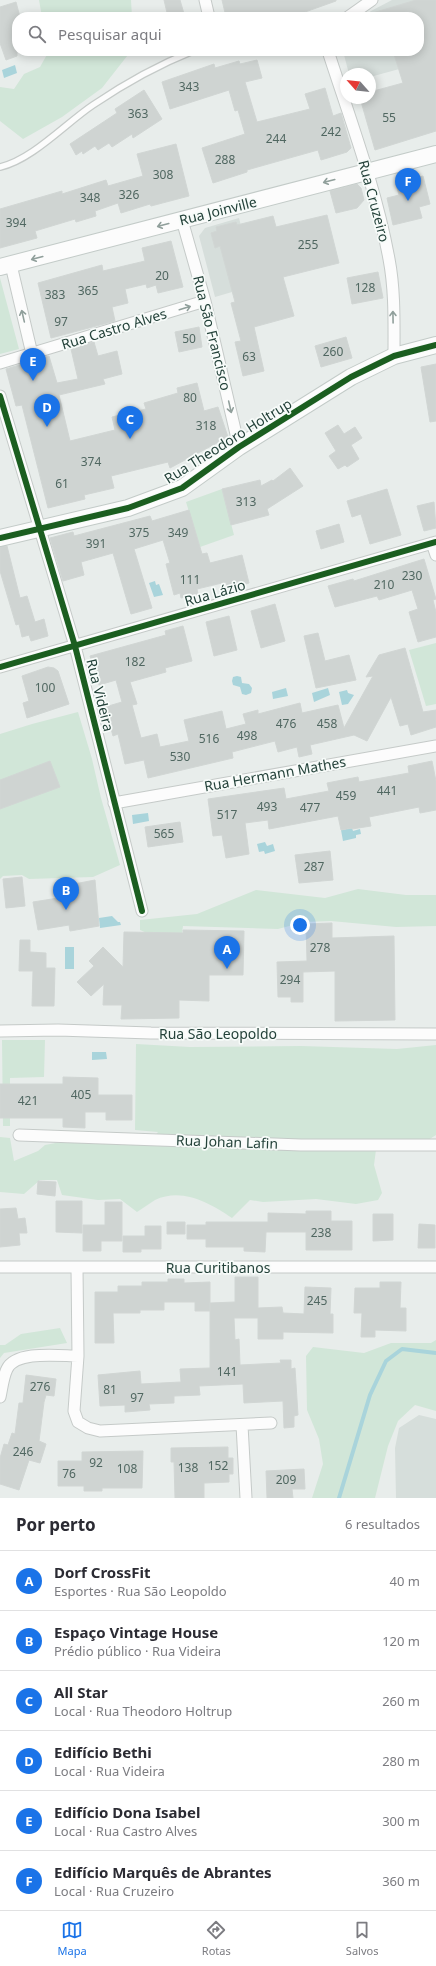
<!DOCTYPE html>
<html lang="pt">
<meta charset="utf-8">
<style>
body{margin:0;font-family:"Noto Sans",sans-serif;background:#f2f2f3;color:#2b2b33}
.compass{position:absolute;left:340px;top:68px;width:36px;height:36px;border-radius:50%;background:#fff;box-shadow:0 2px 10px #0003;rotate:297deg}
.you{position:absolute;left:300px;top:925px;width:14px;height:14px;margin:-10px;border:3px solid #fff;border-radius:50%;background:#1a73e8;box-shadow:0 0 0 6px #1a73e833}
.badge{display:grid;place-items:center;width:26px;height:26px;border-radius:50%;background:#1a73e8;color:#fff;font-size:13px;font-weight:700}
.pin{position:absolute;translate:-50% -33px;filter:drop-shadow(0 1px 2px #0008)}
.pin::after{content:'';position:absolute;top:21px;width:14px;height:12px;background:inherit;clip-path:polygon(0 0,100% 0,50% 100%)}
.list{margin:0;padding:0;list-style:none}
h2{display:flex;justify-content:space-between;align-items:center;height:52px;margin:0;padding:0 16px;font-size:17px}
h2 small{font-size:13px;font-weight:400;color:#7c7c81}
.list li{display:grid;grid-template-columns:26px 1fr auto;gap:12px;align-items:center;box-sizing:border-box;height:60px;padding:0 16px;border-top:1px solid #e1e1e2}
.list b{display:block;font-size:15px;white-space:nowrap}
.list p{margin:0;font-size:13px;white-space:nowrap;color:#7c7c81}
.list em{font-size:13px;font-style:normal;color:#7c7c81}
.icon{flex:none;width:22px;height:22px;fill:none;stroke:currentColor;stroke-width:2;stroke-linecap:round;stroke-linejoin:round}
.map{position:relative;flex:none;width:436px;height:1498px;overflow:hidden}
.search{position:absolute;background:#fff;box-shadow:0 2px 10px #0003;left:12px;right:12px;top:12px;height:44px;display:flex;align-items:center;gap:10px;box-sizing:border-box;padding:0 14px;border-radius:16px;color:#7c7c81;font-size:15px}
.sheet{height:412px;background:#fff}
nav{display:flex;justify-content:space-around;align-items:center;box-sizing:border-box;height:56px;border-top:1px solid #e1e1e2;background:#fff;font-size:11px;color:#7c7c81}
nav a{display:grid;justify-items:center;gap:2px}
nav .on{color:#1a73e8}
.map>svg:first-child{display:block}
</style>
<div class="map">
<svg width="436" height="1498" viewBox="0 0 436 1498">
<rect width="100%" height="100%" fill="#e8edeb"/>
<path fill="#d6dedb" d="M392,0H436V59L370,77V74H349L343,51H419V17H364L371,11Z
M239,218L256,285L215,297L199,236L205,228Z
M419,1415L436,1419V1498H396L395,1448L399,1428Z"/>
<path fill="#d1e6d8" d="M39,0H131L132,17H42Z
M49,51H131L102,88L62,117L23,139L0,121V87L14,89L24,74L40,67Z
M0,278L19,349L0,354Z
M222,489L234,535L200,547L186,502Z
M436,643V704L426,706L409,650Z
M78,712L92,759L101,798L120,865L93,877L29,879L22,875L3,876L0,879V734L32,724Z
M358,889L406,895H436V926L396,927L331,921L304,922L278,929L183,926L182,933H147L140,930V920L197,914L256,890L325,898Z
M2,1040H45L44,1077L10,1078V1126H3Z
M136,1044L190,1047L301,1046L397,1049L436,1045V1135L425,1142H377L374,1165L382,1193L378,1200L356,1204L316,1199L263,1202L250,1200L232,1218C210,1203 182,1187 155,1200C149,1204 143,1208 137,1212L120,1199L98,1200L62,1195L57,1180H40L24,1194L0,1192V1137L10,1138L14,1161L38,1151L45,1145L71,1140L149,1143L158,1132L135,1130Z
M60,1328L67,1343L4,1353L0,1358V1345H5L21,1334Z
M436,1340V1411L415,1405L398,1421L388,1446L375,1498H312L323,1464L319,1439L307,1410L306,1356L313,1347L364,1353L391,1343H431Z"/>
<path fill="#a9d4db" d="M15,65L17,73L4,78L2,70Z
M155,581L156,585L159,584L163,595L154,597L149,583Z
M237,676L241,677L242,683L249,684L252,688L251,693L246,695L242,694L240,687L233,685L232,681L233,677Z
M286,688L288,696L273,699L272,692Z
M328,688L330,695L314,702L312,693Z
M347,690L348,693L354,695L348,704L342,705L339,692Z
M148,813L149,821L133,824L132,815Z
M352,828L353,831L360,829L361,834L356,835V838L343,841L341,830Z
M265,842L267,846L273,844L275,851L265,854L264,851L259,852L257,844Z
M112,916L118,922H120L121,925L100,928L99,918Z
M65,947H74V969H65Z
M92,1052H106L107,1059L92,1060Z"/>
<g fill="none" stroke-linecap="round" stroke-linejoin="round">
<path stroke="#a9d4db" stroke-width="4" d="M339,1498L370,1395L386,1361L402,1349L436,1353"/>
</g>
<path fill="#cfd4d2" stroke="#d1d6d4" d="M164,0H180L185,17H168Z
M222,0H336V1L291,17H226Z
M416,0H436V131L375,150L360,98H370V92L403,83L393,51H419V17H369V14Z
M16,2L20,17H17V56L6,60L0,43V7Z
M257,60L262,78L245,82L257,122L310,109L305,94L325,88L333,116L341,113L351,148L347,152L321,160L318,150L247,170V172L213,183L202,148L245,134L238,110L235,111L229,90L170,109L162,82L214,64L215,68L239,61L240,64Z
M144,90L162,119L133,138L132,134L112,147L109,143L98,150L95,146L83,154L82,151L76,155L70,144L117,113L115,109Z
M176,144L189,196L151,206L150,204L121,213L118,203L95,211L96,216L76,222L75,219L35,231L37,238L0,248V209L62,191V194L106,180L108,186L143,176L137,154Z
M423,176L430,204L419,207L422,218L393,225L387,198L399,195L396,184Z
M357,184L361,188L364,200L357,208L336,213L330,191Z
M327,215L339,263L283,277L294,316L254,327L264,371L243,376L235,342L241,341L231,303L235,302L220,246L215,248L211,233L217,231L216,227L236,222L237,225L273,216L276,227Z
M171,241L183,287L158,293L156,285L147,288L146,284L125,289L128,303L112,307L115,321L51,338L38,283L102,265L103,271L145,261L142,248Z
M378,272L383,298L352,304L347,278Z
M199,327L202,347L179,352L175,332Z
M346,337L352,358L321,367L315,346Z
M94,342L98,356L117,351L122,374L103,379L105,384L59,395L70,441L115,430L112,417L146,409L144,403L178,393L177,388L197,383L204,411L218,407L228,437L170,468L168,462L111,476L114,488L84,495L85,499L48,508L22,405L16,406L6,369L49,356L57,383L78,379L71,349Z
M436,364V421L430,422L421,367Z
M338,425L344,434L355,427L362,438L351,445L359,459L347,467L345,465L338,469L329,456L336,451L325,433Z
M290,468L303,486L267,509L269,515L231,525L222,489L260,480L261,486L272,480L273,481Z
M387,489L401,535L370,544L361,514L352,517L347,501Z
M434,502L436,528L424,531L417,506Z
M189,510L202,554L207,553L210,563L242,555L249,583L227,589L226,582L197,589L198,594L181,598L180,593L174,595L166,564L170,563L163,540L134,549L152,608L131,614L113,553L81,562L84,575L63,581L50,538L73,532L74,536L150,516L152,521Z
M339,524L344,542L321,549L316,531Z
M7,546L20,598L27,596L35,622L44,619L48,636L31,641L29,635L22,637L19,624L16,625L0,571V547Z
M424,559L436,599L433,600L436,612V637L418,642L409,612L418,609L412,590L379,600L377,596L335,607L328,586L353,579L354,581Z
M275,604L285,641L261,648L251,611Z
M229,616L237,650L214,656L206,622Z
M183,626L192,661L165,668L166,672L130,682L137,704L132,705L141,738L157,734L160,747L189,741L184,720L222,711L226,729L246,724L243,714L258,710V714L300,703L302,713L338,705L344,728L373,676L366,677L379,655L405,648L423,712L436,710V727L411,735L408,724L400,726L391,697L367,741L354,735L310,745L312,754L299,757L297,747L278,752L275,741L232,752L233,758L148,778L144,760L125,764L118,734L113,736L105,707L122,702L116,680L99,685L90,656L166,635L165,631Z
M318,633L325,661L349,655L356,680L316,688L304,636Z
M48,667L54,668L58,671L69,704L27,718L23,703L29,701L22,676Z
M50,761L60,787L0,809V780Z
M432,761L436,781V810L420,813L419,807L369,817L371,826L352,829V828L341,830L338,816L269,829L268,820L245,823L249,854L226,858L222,835L213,836L208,799L284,788L286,799L329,791L327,783L358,777L359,782L409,773L408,766Z
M180,822L183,842L148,847L145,827Z
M330,851L333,880L299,883L295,855Z
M22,877L25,906L6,908L3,879Z
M95,880L99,926L70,931L69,925L38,930L33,902L71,896L69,885Z
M332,923V938L394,936L395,1020L335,1021V971L303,972V1002H291V997H278L277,962L307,961L306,924Z
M183,930L244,931L243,975H209V1001L179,1000V1018L121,1019L122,1005H103L104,984L91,996L77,982L94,966L89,961L103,947L123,967L124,932L183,933Z
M20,940H30V952L46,953V968H55L54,1006H32L33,971H19Z
M63,1077L98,1078V1095H132V1120H106V1112H85V1128L63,1127V1118H0V1084H63Z
M38,1181L56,1182L55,1196L37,1194Z
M56,1201H82V1233L56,1232Z
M105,1202H122V1241H101V1251H83V1225H105Z
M16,1208L18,1219L25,1218L27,1233H19L20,1245L0,1247V1209Z
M306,1211H331V1221H352V1250H306V1232H266L265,1252L244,1251V1247H206V1239H187V1225H206V1222H268V1213L306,1214Z
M373,1214H393V1240L373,1241Z
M167,1222H185V1234H167Z
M419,1224L435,1225V1248H418Z
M145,1226H161V1249H141V1252H123V1236H145Z
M235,1277H258V1308L282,1307L283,1313L304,1314L305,1287L331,1288L330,1314H333V1333L283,1332V1339H258V1318H234L235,1340L239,1339L240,1365L281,1363L280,1360H291V1369L295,1368L298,1415L294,1416V1427L284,1428L283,1401L244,1403L243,1384L199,1386L200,1395L174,1396V1403L149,1404L150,1410L125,1412V1405L100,1406L98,1375L140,1371L141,1384L181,1382L180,1369L210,1368V1303L235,1302Z
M168,1279H184V1283L210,1282V1311H195V1302H164V1310H140V1313H113L114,1343H95V1292H118V1286H142V1282H168Z
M380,1282H401L400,1308H406V1331L375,1330V1337H361L362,1313H354L355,1288H380Z
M26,1375L56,1379L54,1396L46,1395L44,1402L39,1441L46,1444L40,1463L29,1460L19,1490L0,1484V1458L4,1444L8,1445L12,1433L15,1434L19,1403H23Z
M228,1447V1458H233V1474H229V1482L204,1483V1498H175L174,1462H171V1448Z
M143,1451L142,1488H102V1491H84V1486H58V1461H82V1452Z
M304,1469L305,1489H292L293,1498H267L266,1471Z"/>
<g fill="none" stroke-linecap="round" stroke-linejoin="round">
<defs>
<path id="service" d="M0,167C32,160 66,123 93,105C124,84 158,65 193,51"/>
<path id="minor" d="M205,0L209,17
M348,17L372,0
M328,51C350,119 376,188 389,259C395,290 394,324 394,356
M182,220L205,301L239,447
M11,265L32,354
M0,363L205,301
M0,396L75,646L142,911
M432,543L436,555
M0,667L436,542
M114,803L436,746
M0,1031L58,1030L151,1033L436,1034
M19,1135L301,1145H436
M0,1267H436
M77,1269L78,1356L74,1411L78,1422L88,1428L100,1431L271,1423
M0,1397C2,1388 3,1377 7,1369C16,1350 60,1356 78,1356
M242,1425L246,1498"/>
<path id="secondary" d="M0,267L436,154
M0,538L128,508L182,488L239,447L351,377L394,356L436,345"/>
</defs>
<use href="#service" stroke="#c5cac8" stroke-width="8"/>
<use href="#minor" stroke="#c5cac8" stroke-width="13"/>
<use href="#secondary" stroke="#c3cbc8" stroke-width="18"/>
<use href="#service" stroke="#fcfcfc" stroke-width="5.5"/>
<use href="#minor" stroke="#fcfcfc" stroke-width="11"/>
<use href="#secondary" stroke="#fcfcfc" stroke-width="16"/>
<defs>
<path id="cycleway" d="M0,396L75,646L142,911
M0,538L128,508L182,488L239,447L351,377L394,356L436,345
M0,667L436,542"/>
</defs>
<use href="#cycleway" stroke="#f7fbf9" stroke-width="8"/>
<use href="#cycleway" stroke="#1b5e20" stroke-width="6"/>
</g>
<defs><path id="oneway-shaft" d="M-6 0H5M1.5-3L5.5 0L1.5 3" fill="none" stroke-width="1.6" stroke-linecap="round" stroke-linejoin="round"/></defs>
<g stroke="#909f9b">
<use href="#oneway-shaft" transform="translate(329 181) rotate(165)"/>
<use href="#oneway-shaft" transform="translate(163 225) rotate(165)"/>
<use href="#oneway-shaft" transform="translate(37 258) rotate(165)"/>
<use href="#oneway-shaft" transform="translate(185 308) rotate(-17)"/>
<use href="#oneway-shaft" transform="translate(23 316) rotate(-103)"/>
<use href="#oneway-shaft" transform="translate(393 317) rotate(-91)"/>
<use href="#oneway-shaft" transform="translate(230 407) rotate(77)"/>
</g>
<g text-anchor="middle" stroke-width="3.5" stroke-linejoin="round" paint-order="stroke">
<g font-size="12" fill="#506761">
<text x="189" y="91">343</text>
<text x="138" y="118">363</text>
<text x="389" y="122">55</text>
<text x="331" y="136">242</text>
<text x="276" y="143">244</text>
<text x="225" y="164">288</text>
<text x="163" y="179">308</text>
<text x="129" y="199">326</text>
<text x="90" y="202">348</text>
<text x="16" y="227">394</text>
<text x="308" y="249">255</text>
<text x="162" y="280">20</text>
<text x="365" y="292">128</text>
<text x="88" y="295">365</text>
<text x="55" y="299">383</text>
<text x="61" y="326">97</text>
<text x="189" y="343">50</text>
<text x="333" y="356">260</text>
<text x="249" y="361">63</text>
<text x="190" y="402">80</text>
<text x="206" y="430">318</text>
<text x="91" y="466">374</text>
<text x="62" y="488">61</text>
<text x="246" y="506">313</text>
<text x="139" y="537">375</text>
<text x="178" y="537">349</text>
<text x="96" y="548">391</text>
<text x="412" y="580">230</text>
<text x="190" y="584">111</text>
<text x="384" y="589">210</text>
<text x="135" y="666">182</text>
<text x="45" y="692">100</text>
<text x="286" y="728">476</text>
<text x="327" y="728">458</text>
<text x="247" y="740">498</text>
<text x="209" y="743">516</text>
<text x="180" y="761">530</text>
<text x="387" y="795">441</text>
<text x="346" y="800">459</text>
<text x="267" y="811">493</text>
<text x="310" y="812">477</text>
<text x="227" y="819">517</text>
<text x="164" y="838">565</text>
<text x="314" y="871">287</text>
<text x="320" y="952">278</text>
<text x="290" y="984">294</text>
<text x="81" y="1099">405</text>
<text x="28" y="1105">421</text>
<text x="321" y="1237">238</text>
<text x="317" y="1305">245</text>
<text x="227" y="1376">141</text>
<text x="40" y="1391">276</text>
<text x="110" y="1394">81</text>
<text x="137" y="1402">97</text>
<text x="23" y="1456">246</text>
<text x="96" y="1467">92</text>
<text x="218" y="1470">152</text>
<text x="188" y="1472">138</text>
<text x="127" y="1473">108</text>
<text x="69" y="1478">76</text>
<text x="286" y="1484">209</text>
</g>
<g font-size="14" fill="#24423a" stroke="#f7fbf9">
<text transform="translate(374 201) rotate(75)" y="5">Rua Cruzeiro</text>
<text transform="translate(218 211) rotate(-14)" y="5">Rua Joinville</text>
<text transform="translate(114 329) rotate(-17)" y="5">Rua Castro Alves</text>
<text transform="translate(212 333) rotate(76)" y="5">Rua São Francisco</text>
<text transform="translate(228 441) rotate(-32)" y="5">Rua Theodoro Holtrup</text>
<text transform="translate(215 593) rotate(-16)" y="5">Rua Lázio</text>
<text transform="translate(100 695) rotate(76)" y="5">Rua Videira</text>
<text transform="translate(275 774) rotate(-10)" y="5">Rua Hermann Mathes</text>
<text x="218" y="1039">Rua São Leopoldo</text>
<text transform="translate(227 1142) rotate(2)" y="5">Rua Johan Lafin</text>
<text x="218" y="1273">Rua Curitibanos</text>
</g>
</g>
</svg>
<svg class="compass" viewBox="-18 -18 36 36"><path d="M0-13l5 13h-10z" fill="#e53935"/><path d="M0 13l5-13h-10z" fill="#7c7c81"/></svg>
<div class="you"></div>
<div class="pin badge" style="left:227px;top:969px">A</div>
<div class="pin badge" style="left:66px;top:910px">B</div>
<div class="pin badge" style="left:130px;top:439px">C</div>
<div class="pin badge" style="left:47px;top:427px">D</div>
<div class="pin badge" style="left:33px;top:381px">E</div>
<div class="pin badge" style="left:408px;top:201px">F</div>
<div class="search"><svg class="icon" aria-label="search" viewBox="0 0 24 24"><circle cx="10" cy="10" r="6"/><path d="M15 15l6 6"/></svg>Pesquisar aqui</div>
</div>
<section class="sheet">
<h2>Por perto<small>6 resultados</small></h2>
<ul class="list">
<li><span class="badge">A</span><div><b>Dorf CrossFit</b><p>Esportes · Rua São Leopoldo</p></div><em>40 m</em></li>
<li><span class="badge">B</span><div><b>Espaço Vintage House</b><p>Prédio público · Rua Videira</p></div><em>120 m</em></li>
<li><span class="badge">C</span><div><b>All Star</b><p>Local · Rua Theodoro Holtrup</p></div><em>260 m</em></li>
<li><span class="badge">D</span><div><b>Edifício Bethi</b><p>Local · Rua Videira</p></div><em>280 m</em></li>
<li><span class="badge">E</span><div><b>Edifício Dona Isabel</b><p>Local · Rua Castro Alves</p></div><em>300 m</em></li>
<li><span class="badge">F</span><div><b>Edifício Marquês de Abrantes</b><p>Local · Rua Cruzeiro</p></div><em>360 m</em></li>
</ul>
</section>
<nav>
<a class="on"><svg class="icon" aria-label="map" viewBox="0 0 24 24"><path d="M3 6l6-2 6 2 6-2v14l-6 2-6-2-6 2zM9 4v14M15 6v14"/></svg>Mapa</a>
<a><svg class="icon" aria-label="directions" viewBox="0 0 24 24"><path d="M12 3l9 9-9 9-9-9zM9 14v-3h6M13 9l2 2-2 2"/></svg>Rotas</a>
<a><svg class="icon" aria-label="saved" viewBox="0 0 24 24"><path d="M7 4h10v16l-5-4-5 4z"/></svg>Salvos</a>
</nav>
